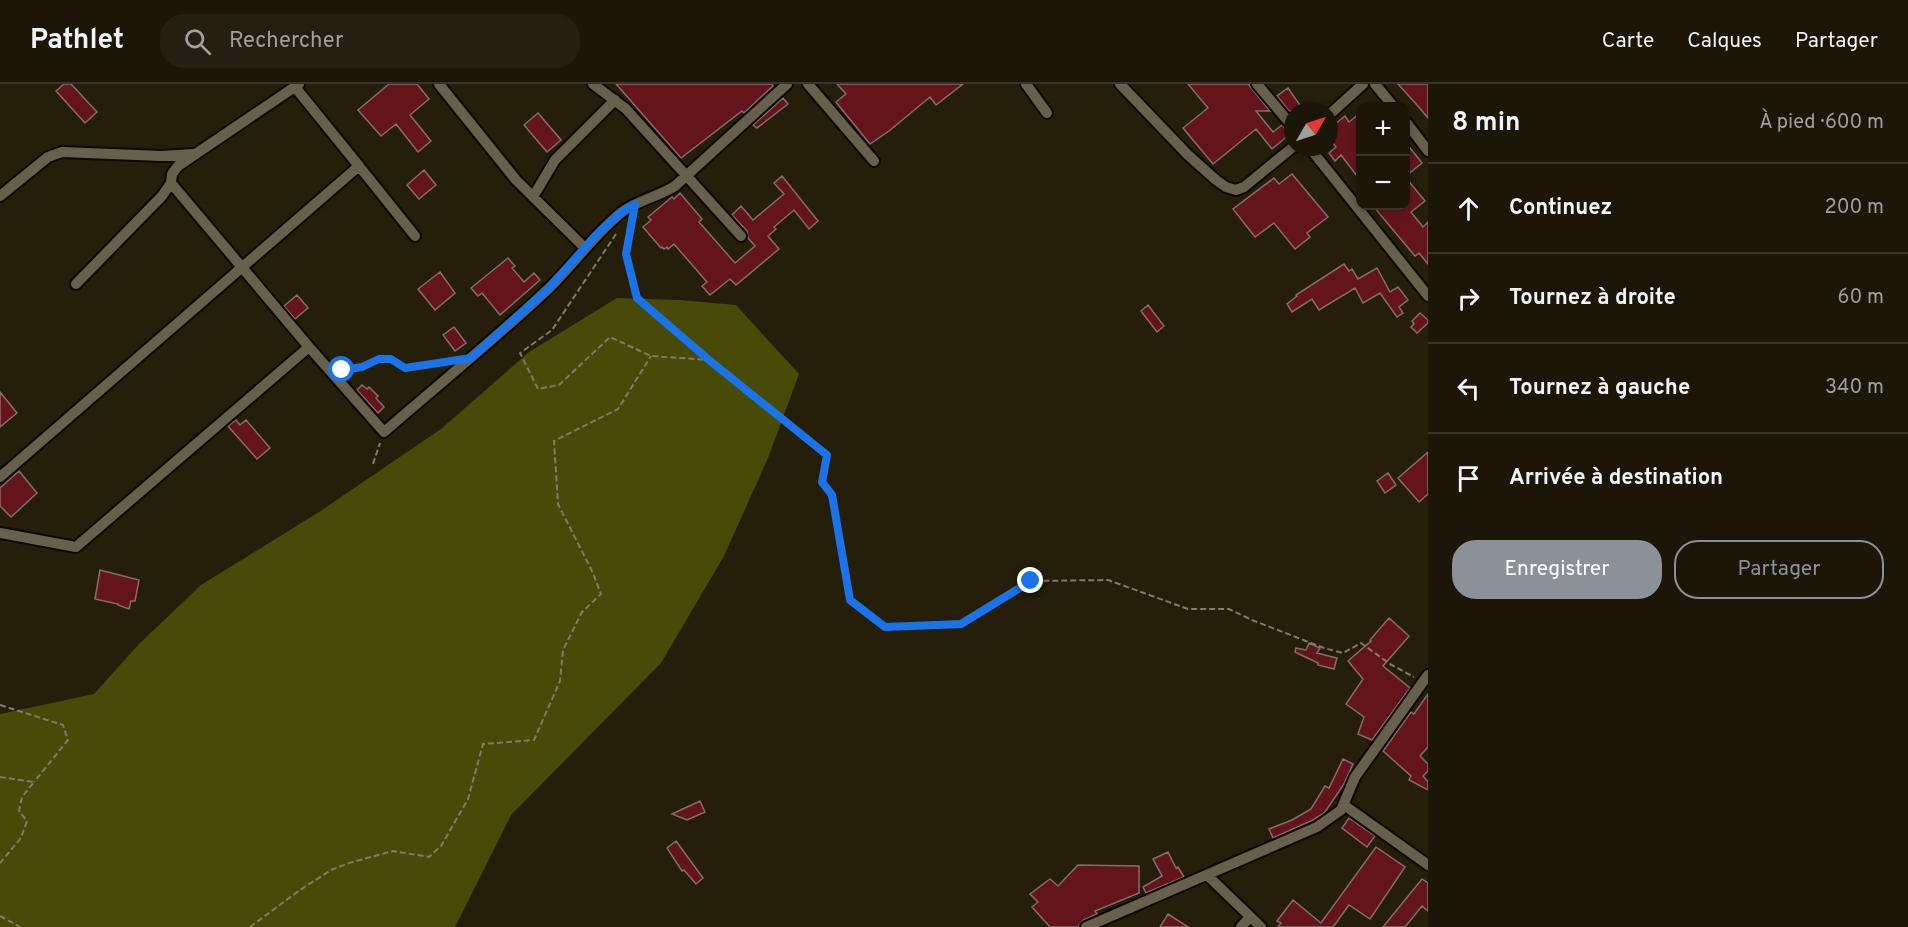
<!DOCTYPE html>
<html lang="fr">
<meta charset="utf-8">
<style>
body{margin:0;font-family:Overpass,sans-serif;background:#241f12;color:#f1f3f6}
.controls{position:absolute;right:18px;top:18px;display:grid;overflow:hidden;border-radius:12px;box-shadow:0 3px 9px #0003}
.controls button{width:54px;height:54px;display:grid;place-items:center;padding:0;border:0;border-bottom:2px solid #393529;background:#1b1608;color:#f1f3f6;font:30px sans-serif}
.compass{position:absolute;left:1284px;top:18px;width:54px;height:54px;border-radius:50%;background:#1b1608;box-shadow:0 3px 9px #0003;rotate:51deg}
.stop{position:absolute;width:18px;height:18px;margin:-14px;border:4px solid #1a73e8;border-radius:50%;background:#fff}
.stop.end{background:#1a73e8;border-color:#fff;box-shadow:0 2px 6px #0008}
.list{margin:0;padding:0;list-style:none}
h2{display:flex;justify-content:space-between;align-items:center;height:78px;margin:0;padding:0 24px;font-size:26px}
h2 small{font-size:20px;font-weight:400;color:#a09f9c}
.list li{display:grid;grid-template-columns:39px 1fr auto;gap:18px;align-items:center;box-sizing:border-box;height:90px;padding:0 24px;border-top:2px solid #393529}
.list b{display:block;font-size:22px;white-space:nowrap}
.list em{font-size:20px;font-style:normal;color:#a09f9c}
.actions{display:flex;gap:12px;padding:18px 24px}
.actions a{flex:1;padding:14px 0;border:2px solid #8c9099;border-radius:24px;text-align:center;font-size:21px;color:#8c9099}
.actions .main{background:#8c9099;color:#fff}
.icon{flex:none;width:33px;height:33px;fill:none;stroke:currentColor;stroke-width:2;stroke-linecap:round;stroke-linejoin:round}
.map{position:relative;flex:none;width:1428px;height:843px;overflow:hidden}
header{display:flex;align-items:center;gap:36px;box-sizing:border-box;height:84px;padding:0 30px;background:#1b1608;border-bottom:2px solid #393529}
header strong{font-size:28px}
nav{display:flex;gap:33px;margin-inline-start:auto;font-size:21px}
.search{width:420px;height:54px;background:#241f12;display:flex;align-items:center;gap:15px;box-sizing:border-box;padding:0 21px;border-radius:24px;color:#a09f9c;font-size:22px}
main{display:flex}
aside{flex:1;background:#1b1608}
.map>svg:first-child{display:block}
</style>
<header>
<strong>Pathlet</strong>
<div class="search"><svg class="icon" aria-label="search" viewBox="0 0 24 24"><circle cx="10" cy="10" r="6"/><path d="M15 15l6 6"/></svg>Rechercher</div>
<nav><a>Carte</a><a>Calques</a><a>Partager</a></nav>
</header>
<main>
<div class="map">
<svg width="1428" height="843" viewBox="0 0 1428 843">
<rect width="100%" height="100%" fill="#241e0b"/>
<path fill="#474b07" d="M617,214L680,216L736,221L799,290L768,374L724,472L661,579L511,731L455,843H0V630L94,610L138,561L201,501L319,428L441,345L529,268Z"/>
<path fill="#64151c" stroke="#856c6b" stroke-width="1.5" d="M64,0H71L97,28L85,39L56,7Z
M389,0H417L429,15L410,31L431,57L418,68L396,40L381,52L358,26Z
M616,0H772L773,2L744,29L742,27L681,74Z
M837,0H963L936,21L930,13L889,47L870,60L836,18L846,10Z
M1188,0H1248L1270,27H1256L1273,48L1282,41L1290,50L1272,65L1256,45L1213,80L1183,44L1208,24Z
M1398,0H1428V34L1417,21Z
M1288,4L1304,27H1289L1277,12Z
M783,14L788,20L757,44L753,41Z
M538,29L561,56L547,68L524,41Z
M1360,29V96L1341,71L1335,77L1329,69L1336,63L1329,54V45L1345,32L1349,38Z
M1406,59L1422,79L1406,92Z
M424,86L436,101L419,115L407,101Z
M1292,90L1328,133L1307,149L1310,153L1295,165L1274,139L1255,153L1233,125L1274,94L1279,100Z
M782,92L818,137L809,145L794,126L774,143L776,145L768,152L779,165L736,201L730,195L710,211L702,202L707,198L674,160L668,165L667,163L664,165L662,163L661,164L643,143L651,136L648,133L672,113L674,115L680,109L702,135L699,138L735,179L755,162L748,154L747,147L732,131L741,122L753,136L784,110L774,99Z
M1406,94L1425,117L1411,128L1423,143L1428,138V180L1419,169L1415,172L1373,122H1406Z
M508,174L515,182L512,184L524,198L534,189L540,196L500,231L482,209L478,212L471,204Z
M1344,180L1349,187L1352,185L1358,195L1377,184L1390,208L1398,203L1408,216L1399,223L1403,229L1397,233L1380,209L1363,219L1355,204L1319,226L1312,215L1292,228L1287,220L1297,212L1296,211Z
M440,188L455,209L435,226L418,205Z
M297,211L308,224L295,235L284,222Z
M1148,221L1164,242L1157,248L1141,227Z
M1420,229L1428,236V239L1417,249L1411,243L1414,240L1412,237Z
M454,243L466,259L455,267L443,251Z
M362,301L367,305L369,303L378,312L376,314L384,323L378,329L357,306Z
M0,308L17,329L0,343Z
M236,336L240,341L246,336L270,364L257,375L228,342Z
M1428,368V410L1419,418L1398,394Z
M19,387L37,409L11,433L0,422V404Z
M1388,389L1396,401L1385,409L1377,397Z
M100,486L139,496L135,517H131L129,525L118,521V520L95,515Z
M1389,534L1409,552L1383,582L1410,604L1372,656L1358,650L1364,633L1346,620L1363,595L1348,577L1371,557L1370,556Z
M1309,559L1320,564L1317,569L1337,574L1334,585L1318,581V579L1295,568L1296,564L1306,566Z
M1428,610V663L1420,672L1428,680V687L1423,692L1428,698V706L1409,696L1411,692L1383,667L1411,628L1414,630Z
M1343,675L1353,680L1344,700L1325,728L1313,736L1273,754L1269,745L1292,736L1311,725L1325,702L1329,704Z
M700,717L705,728L687,736L672,730Z
M1349,734L1375,752L1367,763L1342,744Z
M676,757L703,794L696,800L684,786L682,787L667,764Z
M1376,763L1405,783L1370,835L1349,821L1333,843H1278L1281,839L1277,837L1293,816L1321,839Z
M1168,768L1176,784L1178,783L1184,793L1146,809L1143,803L1162,792L1153,775Z
M1078,781L1139,782V809L1095,827L1097,830L1083,836L1078,843H1050L1032,823L1038,818L1030,810L1050,795L1058,802Z
M1422,795L1428,799V827L1422,822L1405,843H1383Z
M1168,830L1188,843H1160Z"/>
<g fill="none" stroke-linecap="round" stroke-linejoin="round">
<defs>
<path id="street" d="M439,0L516,96L585,164
M593,0L626,25L741,152
M808,0L874,77
M1026,0L1047,29
M1120,0L1188,71L1216,96L1226,103L1236,106L1244,103L1293,63
M1257,0L1293,43
M1375,0L1393,22
M1329,31L1363,0
M1406,38L1428,67
M1309,63L1428,212
M359,82L415,152
M171,99L309,263L384,348C438,301 494,256 546,207C573,182 593,151 622,128C638,116 658,113 675,102L787,0
M0,112L48,73L62,68L161,72L194,70
M533,113L555,76L615,16
M76,200L162,112L171,99L172,90L178,82L299,0
M0,393L359,82L295,3
M0,449L76,463L309,263
M1344,721L1428,781
M1207,791L1261,843
M1086,843L1317,743L1341,726L1355,693L1428,591
M1241,843L1250,833"/>
</defs>
<use href="#street" stroke="#0d0800" stroke-width="14"/>
<path stroke="#7f7a6b" stroke-width="2" stroke-dasharray="6 3" stroke-linecap="butt" d="M632,135L626,170L637,215L709,276L827,371L821,398L832,411L851,516L885,543L961,540L1031,497L1108,496L1188,525H1229L1252,536L1324,564L1343,569L1361,559L1390,580L1414,593
M616,150L552,246L520,269L538,305L559,301L610,253L651,272L709,276
M344,286L362,283L379,275H391L405,284L450,277
M373,380L380,359
M0,621L63,641L68,656L34,698
M0,693L34,698L22,713L19,727L27,737L21,754L0,779
M0,832L20,843
M250,843L300,806L331,786L349,779L393,767L429,773L441,762L468,715L483,660L534,656L560,597L563,566L582,528L601,510L593,489L558,420L554,357L618,325L651,272"/>
<use href="#street" stroke="#67604c" stroke-width="10"/>
</g>
<g fill="none" stroke-linecap="round" stroke-linejoin="round">
<path stroke="#1a73e8" stroke-width="8" d="M342,286L362,283L379,275H391L405,284L471,274L548,205L598,149L623,127L635,120L626,170L637,214L709,276L827,371L822,398L832,411L850,516L885,543L961,540L1031,497"/>
</g>
</svg>
<div class="controls">
<button>+</button>
<button>−</button>
</div>
<svg class="compass" viewBox="-18 -18 36 36"><path d="M0-13l5 13h-10z" fill="#e53935"/><path d="M0 13l5-13h-10z" fill="#a09f9c"/></svg>
<div class="stop" style="left:342px;top:286px"></div>
<div class="stop end" style="left:1031px;top:497px"></div>
</div>
<aside>
<h2>8 min<small>À pied · 600 m</small></h2>
<ul class="list">
<li><svg class="icon" aria-label="ahead" viewBox="0 0 24 24"><path d="M12 20V5M6 11l6-6 6 6"/></svg><div><b>Continuez</b></div><em>200 m</em></li>
<li><svg class="icon" aria-label="right" viewBox="0 0 24 24"><path d="M7 20v-9h11M14 6l5 5-5 5"/></svg><div><b>Tournez à droite</b></div><em>60 m</em></li>
<li><svg class="icon" aria-label="left" viewBox="0 0 24 24"><path d="M17 20v-9H6M10 6l-5 5 5 5"/></svg><div><b>Tournez à gauche</b></div><em>340 m</em></li>
<li><svg class="icon" aria-label="arrive" viewBox="0 0 24 24"><path d="M6 21V4h12l-3 4 3 4H6"/></svg><div><b>Arrivée à destination</b></div></li>
</ul>
<div class="actions"><a class="main">Enregistrer</a><a>Partager</a></div>
</aside>
</main>
